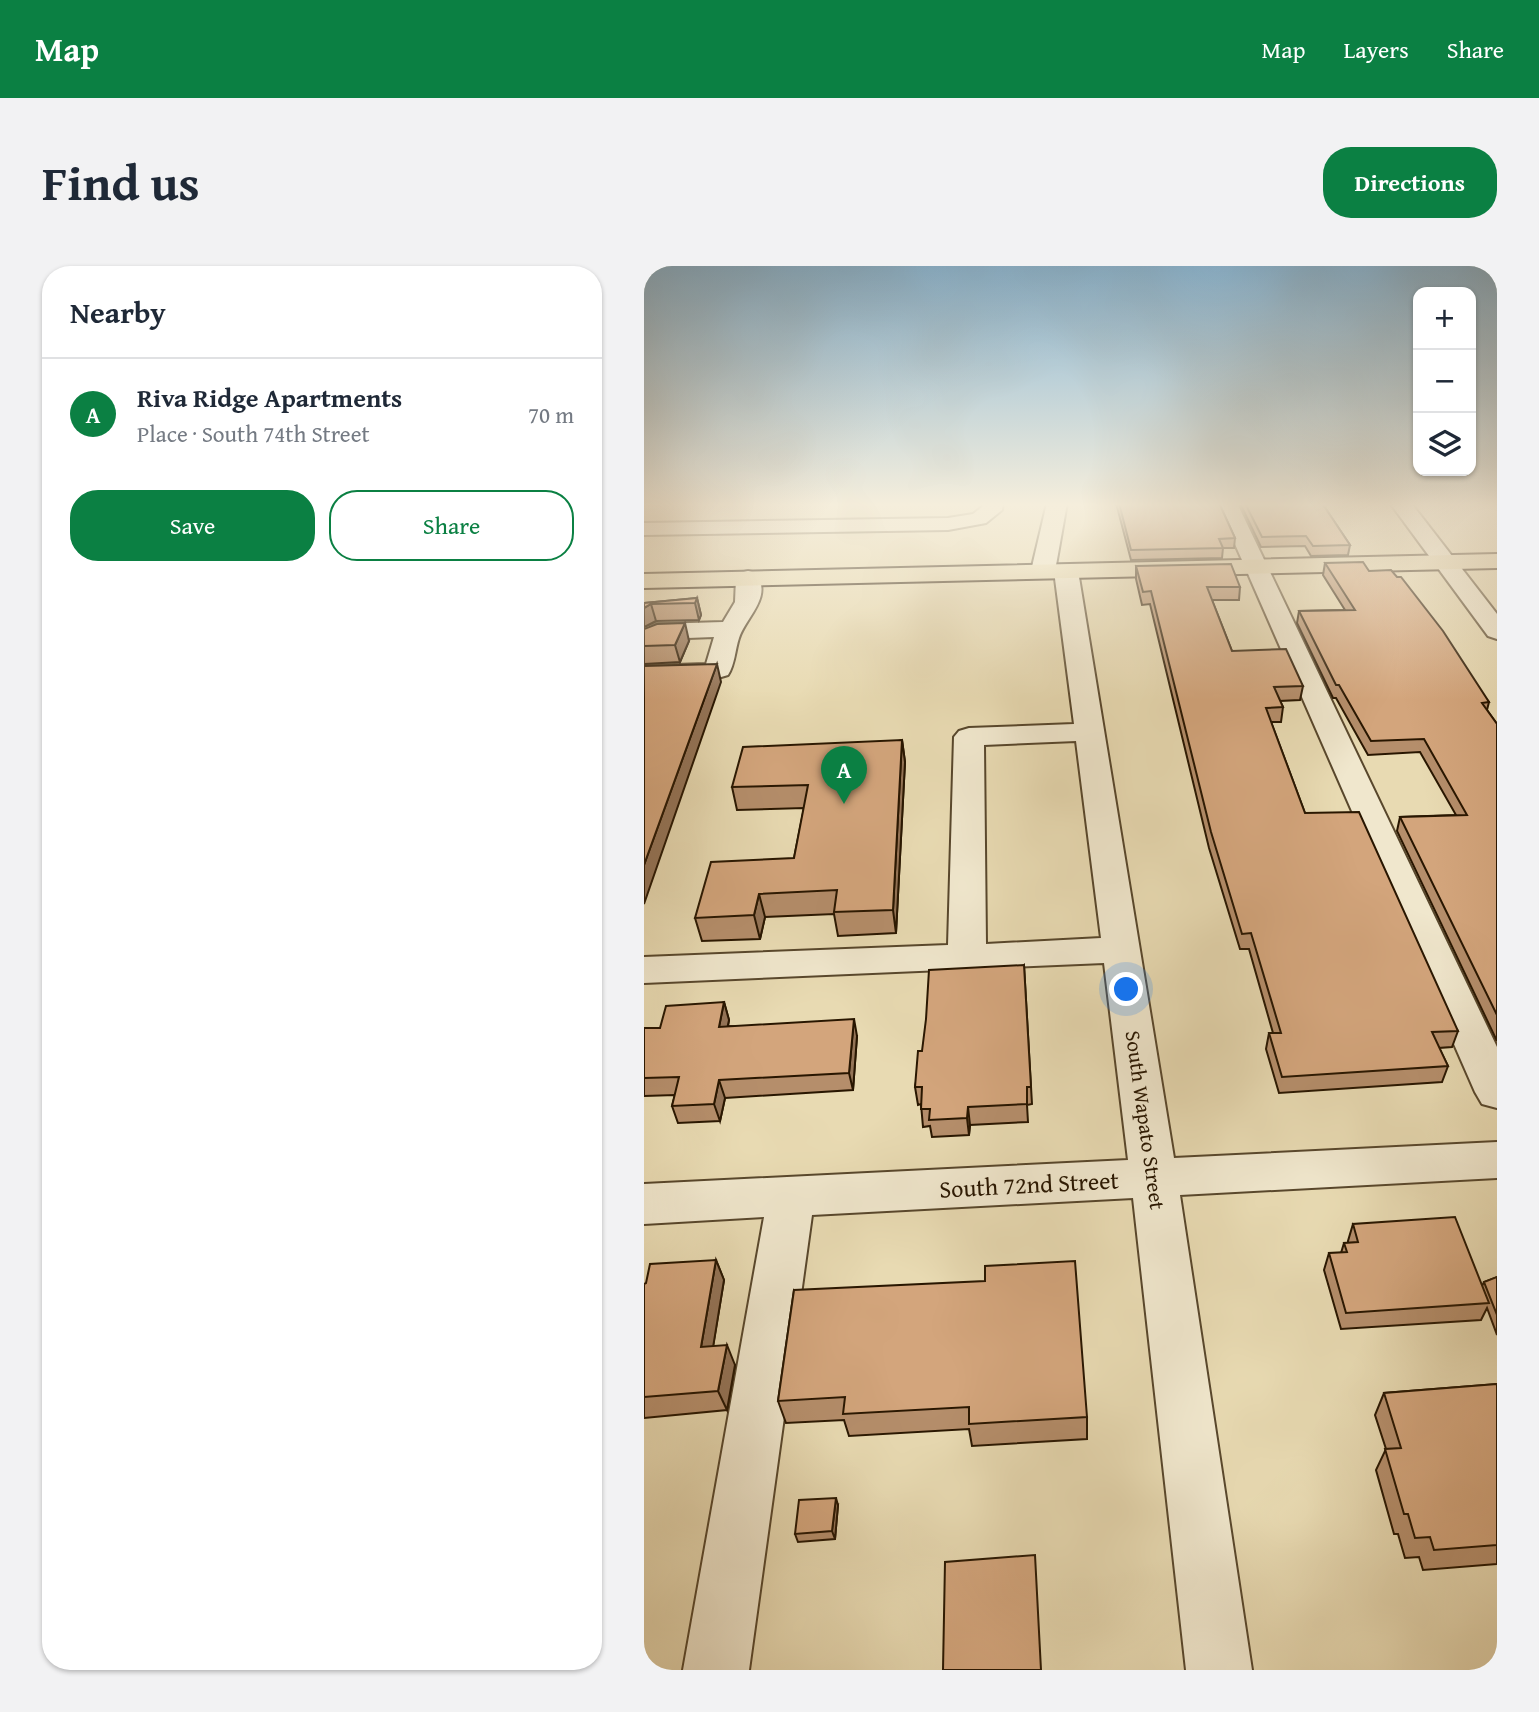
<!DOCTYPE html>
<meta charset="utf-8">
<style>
body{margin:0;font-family:"Gentium Book Plus",serif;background:#f2f2f3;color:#1f2937}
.controls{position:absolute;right:21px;top:21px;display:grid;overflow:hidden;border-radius:14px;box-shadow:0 2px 5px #0004}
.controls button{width:63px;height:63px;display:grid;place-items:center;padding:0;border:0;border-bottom:2px solid #e0e1e3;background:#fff;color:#1f2937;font:35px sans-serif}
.you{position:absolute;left:483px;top:724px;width:24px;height:24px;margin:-18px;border:5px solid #fff;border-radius:50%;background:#1a73e8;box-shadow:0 0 0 10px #1a73e833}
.badge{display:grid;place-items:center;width:46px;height:46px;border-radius:50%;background:#0b8043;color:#fff;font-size:23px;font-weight:700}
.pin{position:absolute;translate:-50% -58px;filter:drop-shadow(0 2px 4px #0008)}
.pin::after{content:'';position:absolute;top:37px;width:24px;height:21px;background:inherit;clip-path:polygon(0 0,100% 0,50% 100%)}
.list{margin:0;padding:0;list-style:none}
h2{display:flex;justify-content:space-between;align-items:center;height:91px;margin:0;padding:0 28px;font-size:30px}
h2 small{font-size:23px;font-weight:400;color:#747a83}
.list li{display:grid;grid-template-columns:46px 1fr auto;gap:21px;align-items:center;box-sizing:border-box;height:112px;padding:0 28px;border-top:2px solid #e0e1e3}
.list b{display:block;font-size:26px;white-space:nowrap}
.list p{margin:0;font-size:23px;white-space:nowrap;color:#747a83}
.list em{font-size:23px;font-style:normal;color:#747a83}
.actions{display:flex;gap:14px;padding:21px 28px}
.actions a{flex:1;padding:16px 0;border:2px solid #0b8043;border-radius:28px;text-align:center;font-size:24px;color:#0b8043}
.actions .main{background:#0b8043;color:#fff}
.icon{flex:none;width:38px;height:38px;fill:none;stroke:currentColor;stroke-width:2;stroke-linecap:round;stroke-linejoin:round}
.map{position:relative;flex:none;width:853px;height:1404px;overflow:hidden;border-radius:28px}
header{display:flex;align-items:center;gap:42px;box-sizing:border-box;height:98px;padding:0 35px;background:#0b8043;color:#fff}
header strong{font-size:33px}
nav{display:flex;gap:38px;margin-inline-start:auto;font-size:24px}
.intro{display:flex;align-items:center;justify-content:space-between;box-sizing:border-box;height:168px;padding:0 42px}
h1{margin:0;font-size:49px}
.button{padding:18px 32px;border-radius:28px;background:#0b8043;color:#fff;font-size:24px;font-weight:700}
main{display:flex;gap:42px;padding:0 42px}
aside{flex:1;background:#fff;border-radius:28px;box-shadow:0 2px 5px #0004}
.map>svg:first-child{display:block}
</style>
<header>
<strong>Map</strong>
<nav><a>Map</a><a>Layers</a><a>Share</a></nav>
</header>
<div class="intro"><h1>Find us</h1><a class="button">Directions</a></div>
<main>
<aside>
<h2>Nearby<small></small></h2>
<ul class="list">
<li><span class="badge">A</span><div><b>Riva Ridge Apartments</b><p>Place · South 74th Street</p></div><em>70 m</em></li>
</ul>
<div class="actions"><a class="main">Save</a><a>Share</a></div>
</aside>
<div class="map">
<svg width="853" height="1404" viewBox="0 0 853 1404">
<rect width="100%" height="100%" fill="#e8dab2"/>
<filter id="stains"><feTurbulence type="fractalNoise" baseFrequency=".00286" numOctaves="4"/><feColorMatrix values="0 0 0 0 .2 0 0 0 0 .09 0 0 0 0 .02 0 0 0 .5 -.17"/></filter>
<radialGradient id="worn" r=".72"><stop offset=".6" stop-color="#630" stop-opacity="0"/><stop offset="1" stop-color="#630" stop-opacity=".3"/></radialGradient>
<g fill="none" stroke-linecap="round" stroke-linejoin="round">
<defs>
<path id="minor" d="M339,237H359L358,244L342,257L304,264L0,269V257L304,252L329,248L338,241Z
M403,237H423L411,305L414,300H430L434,305L530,892L853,876V912L536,929L608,1404H542L489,932L168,949L105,1404H39L120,951L0,958V918L484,894L460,697L0,717V691L304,679L310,471L315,465L325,462L430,458L410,305L407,310H391L387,305ZM432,475L457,672L342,678L340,479Z
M573,237H593L853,781V842L838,838L831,826Z
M746,237H767L853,348V373L844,370Z
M104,305L112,307C129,331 102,351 95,372C91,384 91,398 84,409L67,414L0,416V400L62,398L70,371L17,373L0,380V362L12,358L79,356L91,336L92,312L96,307Z"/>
<path id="major" d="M853,288V302L0,322V308Z"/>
</defs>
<use href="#minor" stroke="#58472c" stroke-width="4"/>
<use href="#major" stroke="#281600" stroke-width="4"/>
<use href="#minor" fill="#f0e7cd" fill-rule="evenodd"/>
<use href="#major" fill="#e8dab2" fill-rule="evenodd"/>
</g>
<path fill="#b58e6b" stroke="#281600" stroke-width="2" d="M472,237H575L591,272L590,282H579L578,292L487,294Z
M596,237H678L706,279L704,289L667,290L661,280L617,281Z
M681,297L725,305L845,436L843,444L853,458V775L753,565L756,551L812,549L776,486L724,489L692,432H689L653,357L655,345L701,344L679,309Z
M492,300L596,321L595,334H568L588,385L659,420L656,434L636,435L639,441L637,456H627L661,547L814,765L808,781L795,782L804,800L798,816L635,827L622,783L625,767H629L605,683H596L565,582L506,338L498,339L492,313Z
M53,332L57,349L55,354L12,355L0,361V337Z
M0,363L45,375L36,396L0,398Z
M258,474L261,496L252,667L194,670L190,648L121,651L116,673L58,675L51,652L150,592L160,542L93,544L88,521Z
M380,699L388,838L383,839L384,856L326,859L325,869L288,871L286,860L279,861L277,838L274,839L271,821L278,785Z
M80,736L85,754L84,760L213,770L209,824L81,832L76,855L34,857L28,840L31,829L0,830V762H16Z
M709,958L838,1020L840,1016L853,1011V1069L843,1042L837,1054L697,1063L680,1004L685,987H697L700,977H704V975Z
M72,994L80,1014L69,1080L91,1099L83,1144L0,1152V1018Z
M150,1024L443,1151V1173L328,1180L325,1163L205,1170L200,1154L142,1157L134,1135Z
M853,1118V1298L779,1304L775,1291L761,1292L754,1268H750L732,1204L742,1183L731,1149L740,1127Z
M194,1239L191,1273L154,1276L151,1268Z"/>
<path fill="#947457" stroke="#281600" stroke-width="2" d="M53,332L57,349L55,354L51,337Z
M7,338L12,355L0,361V342Z
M41,357L45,375L36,396L31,379Z
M73,398L77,416L0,638V599Z
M258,474L261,496L252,667L249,644Z
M115,628L121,651L116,673L110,649Z
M80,736L85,754L80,778L75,761Z
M210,753L213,770L209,824L205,807Z
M75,814L81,832L76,855L70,838Z
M324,841L326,859L325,869L323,852Z
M72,994L80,1014L66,1100L57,1081Z
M83,1079L91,1099L83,1144L74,1125Z
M192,1232L194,1239L191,1273L188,1265Z"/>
<path fill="#d3a57c" stroke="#281600" stroke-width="2" d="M475,237H575L591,272L575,273L579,282L487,284Z
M601,237H678L706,279L669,280L662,270L618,271Z
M719,296L725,305L747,304L753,311H757L799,365L845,436L838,437L853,458V749L756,551L823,549L780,473L727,475L695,419H692L655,345L711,344L681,297Z
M587,298L596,321H563L588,385L642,383L659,420L630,421L639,441L622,442L661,547L715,546L814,765L788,766L804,800L638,811L625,767H637L607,667L598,668L567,566L507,325L499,326L492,300Z
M53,332L51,337L7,338L0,342V337Z
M41,357L31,379L0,380V363L13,358Z
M73,398L0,599V400Z
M258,474L249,644L190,646L193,624L115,628L110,649L51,652L67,596L150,592L164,519L88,521L99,481Z
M380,699L387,821H383V838L324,841L323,852L285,854L286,843H277L278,821H271L274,785H278L282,753L285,704Z
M80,736L75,761L210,753L205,807L75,814L70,838L28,840L35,811L0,812V762H16L22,740Z
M811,951L845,1037L702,1047L685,987L703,986L700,977L714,976L709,958Z
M72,994L57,1081L83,1079L74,1125L0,1131V1018L2,1017L6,998Z
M431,995L443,1151L325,1158V1141L199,1148L201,1131L134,1135L150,1024L341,1015V1000Z
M853,1011V1049L840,1016Z
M853,1118V1279L790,1284L786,1271L771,1272L764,1248H760L741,1183L757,1182L740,1127Z
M192,1232L188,1265L151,1268L155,1234Z
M391,1289L397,1404H299L301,1296Z"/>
<linearGradient id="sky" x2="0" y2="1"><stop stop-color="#89b6d4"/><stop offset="0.55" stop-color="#f5eedc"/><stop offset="1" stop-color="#f5eedc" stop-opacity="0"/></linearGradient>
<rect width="853" height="434" fill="url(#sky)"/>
<g text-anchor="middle" stroke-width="5" stroke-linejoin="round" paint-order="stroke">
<g font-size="21" fill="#281600" stroke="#f0e7cd">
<text transform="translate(501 854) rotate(82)" y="7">South Wapato Street</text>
</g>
<g font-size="24" fill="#281600" stroke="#f0e7cd">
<text transform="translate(385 919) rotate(-3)" y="8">South 72nd Street</text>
</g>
</g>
<rect width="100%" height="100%" filter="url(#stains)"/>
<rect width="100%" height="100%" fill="url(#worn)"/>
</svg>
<div class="controls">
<button>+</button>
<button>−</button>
<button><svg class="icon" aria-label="layers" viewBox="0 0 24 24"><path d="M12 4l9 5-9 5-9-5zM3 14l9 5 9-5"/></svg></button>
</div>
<div class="you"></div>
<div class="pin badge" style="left:200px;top:538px">A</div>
</div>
</main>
